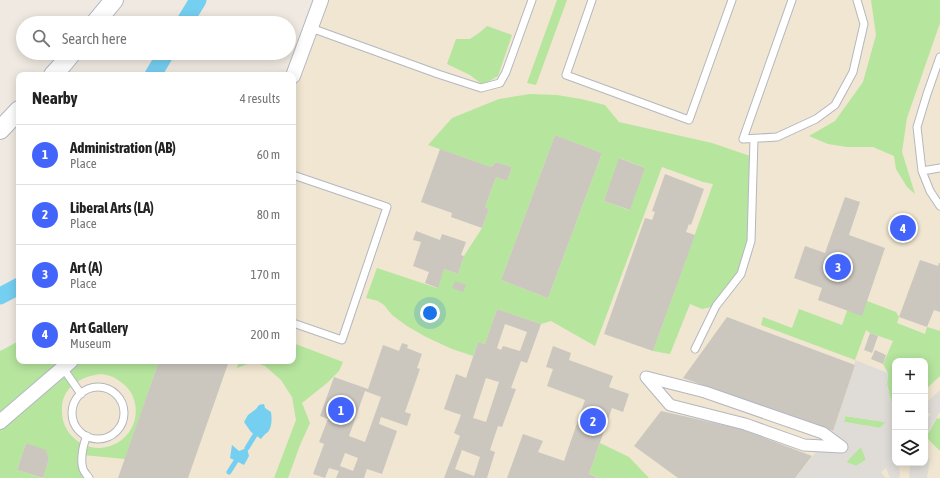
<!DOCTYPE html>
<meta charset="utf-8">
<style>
body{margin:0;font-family:"Asap Condensed",sans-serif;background:#f2f2f2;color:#222}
.controls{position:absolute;right:12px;bottom:12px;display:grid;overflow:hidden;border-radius:8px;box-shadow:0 2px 10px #0003}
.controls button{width:36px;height:36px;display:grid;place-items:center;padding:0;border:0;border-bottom:1px solid #e0e0e0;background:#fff;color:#222;font:20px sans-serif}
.you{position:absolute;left:430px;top:313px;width:14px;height:14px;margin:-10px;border:3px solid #fff;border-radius:50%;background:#1a73e8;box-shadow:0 0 0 6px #1a73e833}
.badge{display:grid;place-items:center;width:26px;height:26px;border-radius:50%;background:#4264fb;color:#fff;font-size:13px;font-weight:700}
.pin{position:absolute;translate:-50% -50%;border:2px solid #fff;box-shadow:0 1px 4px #0006}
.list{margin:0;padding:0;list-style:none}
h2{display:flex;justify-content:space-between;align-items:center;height:52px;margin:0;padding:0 16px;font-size:17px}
h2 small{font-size:13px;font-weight:400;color:#767676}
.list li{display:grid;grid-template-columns:26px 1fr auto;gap:12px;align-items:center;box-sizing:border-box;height:60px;padding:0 16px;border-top:1px solid #e0e0e0}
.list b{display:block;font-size:15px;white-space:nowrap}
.list p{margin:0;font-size:13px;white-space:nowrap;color:#767676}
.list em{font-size:13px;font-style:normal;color:#767676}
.icon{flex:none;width:22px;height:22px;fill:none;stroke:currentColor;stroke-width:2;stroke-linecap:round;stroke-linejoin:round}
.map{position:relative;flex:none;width:940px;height:478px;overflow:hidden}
.search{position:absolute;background:#fff;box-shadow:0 2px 10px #0003;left:16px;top:16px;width:280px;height:44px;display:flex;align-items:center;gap:10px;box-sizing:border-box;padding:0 14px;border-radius:22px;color:#767676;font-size:15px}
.panel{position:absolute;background:#fff;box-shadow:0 2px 10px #0003;left:16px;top:72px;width:280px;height:292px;border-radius:8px}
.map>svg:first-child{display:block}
</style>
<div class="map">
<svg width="940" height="478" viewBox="0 0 940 478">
<rect width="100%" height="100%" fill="#efe9e1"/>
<path fill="#f0e6d1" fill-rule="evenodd" d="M320,0H940V478H0L70,361H293V75ZM895,361H925V463H895Z"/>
<path fill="#b6e59e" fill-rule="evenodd" d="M557,0H567L536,85L527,83Z
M871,0H940V23L907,118L902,152L915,194L907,187L896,169L894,156L873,147H847L828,144L809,136L835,121L863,82L876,35Z
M487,26L512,35L498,76L483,85L470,75L447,64L456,39H470L479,33Z
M530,94L557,95L581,99L605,105L619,122L712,143L753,157L751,241L741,274L716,306L702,309L690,304L670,354L653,351L713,184L703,182L662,167L595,346L551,321L541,324L497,309L485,344L478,342L473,356L452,349L426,337L407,326L392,315L384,305L378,301L366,298L377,268L437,288L444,269L458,274L464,256L482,228L489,209L485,207L496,177L507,181L512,167L496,162L491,167L428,145L452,118L499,99ZM555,135L602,153L548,298L501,280ZM620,158L645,168L629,210L604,201Z
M867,301L896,312L899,317L897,323L925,334L927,327L940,331V376L925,390V361H895V401H891L887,384L888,373L883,364L893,341L870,333L866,330L855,360L761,325L763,317L792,328L799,309L842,325L847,311Z
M19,341V361H159L125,459L83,455L89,478H43L49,459L46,451L26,443L17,470L42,478H0V351ZM101,374C107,375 113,376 118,380C147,397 139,440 106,447C95,450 83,446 75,439C65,431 61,419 62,406C64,386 82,376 101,374Z
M293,343L343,362L339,371L327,383L302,403L310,423L300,445L288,478H274L296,420L292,397L281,380L265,366L253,362L237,368L239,361H293Z
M845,416L886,422L880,428L844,422Z
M937,418L940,419V451L926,437Z
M600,443L629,457L649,478H598V477L589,474Z
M861,446L866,460L856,466L846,462Z"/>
<path fill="#dfdcd8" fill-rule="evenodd" d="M855,360L888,373L887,384L891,401H895V463H899L900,478H890L886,468L881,472L885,478H795L833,431L855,365ZM845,416L885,422V423L880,428L844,422ZM861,447L866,460L856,466L846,462Z
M940,390V412L925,437V421L931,414L927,412L925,414V404Z
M925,456L930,459L927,478H909L910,463H925Z"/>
<path fill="#75cff0" d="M264,404L265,408L271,412C272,418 272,427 268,432C265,434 263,436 261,439L251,432L244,422L248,415L256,409L259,405Z
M232,445L239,451L247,448L249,456L244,465L230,458Z"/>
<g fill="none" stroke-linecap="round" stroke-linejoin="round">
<path stroke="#75cff0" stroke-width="5" d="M247,448L255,435
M229,472L236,461"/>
<path stroke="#75cff0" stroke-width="17" d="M184,23L198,0
M153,75L166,53
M0,296L19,286"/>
</g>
<path fill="#cbc7bf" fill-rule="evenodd" d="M555,135L602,153L548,298L501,280Z
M440,149L491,167L496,162L512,167L507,181L496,177L485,207L489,209L482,228L451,217L452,213L421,202Z
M619,158L645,168L630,210L604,201Z
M665,174L704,189L691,225L689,224L686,232L695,235L653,351L604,334L645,218L652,220L655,212L652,211Z
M845,197L860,202L849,235L885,248L862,316L818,300L822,288L794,278L805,246L825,253Z
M903,213L915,218L918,229L914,239L904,243L892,239L888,227L893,218Z
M416,231L440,240L442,234L466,242L461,255L464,256L458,274L444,269L438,288L425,283L429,272L413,266L421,242L413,240Z
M920,260L938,266L939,263H940V312L934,310L927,327L899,317Z
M455,281L466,285L463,292L452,288Z
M497,309L541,324L527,363L521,361L511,388L516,389L502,427L498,426L490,450L495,452L487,478H444L460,436L454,433L461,415L444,409L456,374L466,378L478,342L485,344ZM505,324L527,332L520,351L503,346L501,350L497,348ZM486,378L499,382L486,422L473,418ZM462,450L480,457L474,476L455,469Z
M727,317L855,365L833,431L683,378Z
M870,333L878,336L872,353L864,350Z
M402,343L408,345L407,348L422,354L417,368L420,369L405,412L411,414L407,426L381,417L379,424L397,431L382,474L367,469L364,478H336L339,471L329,468L325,478L313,474L324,444L319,442L328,419L320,416L334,377L368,389L383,345L399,351ZM365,391L381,397L365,442L349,436ZM345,453L358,458L353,471L340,466Z
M553,346L571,353L569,360L613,376L609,387L629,394L623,412L612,408L589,474L599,478H507L523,434L543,441L538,452L564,461L585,400L547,386L553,369L546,367Z
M875,350L886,355L883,364L871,359Z
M159,361H229L188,478H118Z
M661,411L741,429L812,456L795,478H678L634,446Z
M26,443L46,450L49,459L43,478L17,470Z"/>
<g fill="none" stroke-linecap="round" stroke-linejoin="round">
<defs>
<path id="service" d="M592,0L566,75L689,120L732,0
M792,0L743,139L777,137L816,119L835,105L853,72L864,24L857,0
M311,28L438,74L481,88L500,83L506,72L532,0
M940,57L927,94L917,127L922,171L930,191L940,206
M922,171L940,168
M293,175L387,207L342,340L293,323
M695,349L716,306L741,274L751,241L754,139
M63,368L81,394
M72 413a26 26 0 1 1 52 0a26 26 0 1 1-52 0Z
M87,436C83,444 80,460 83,469C84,472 87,475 89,478"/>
<path id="pedestrian" d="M646,377L705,392L823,433L842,447L804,445L745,424L670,405Z"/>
<path id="minor" d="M293,76L321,0
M0,422L71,361"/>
<path id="tertiary" d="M95,23L114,0
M53,75L63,64L72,53
M0,130L19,110"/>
</defs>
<use href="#service" stroke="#b4b7c1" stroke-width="9"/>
<use href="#pedestrian" stroke="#b4b7c1" stroke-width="13"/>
<use href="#minor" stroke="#b4b7c1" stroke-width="16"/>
<use href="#tertiary" stroke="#b4b7c1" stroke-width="20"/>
<use href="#service" stroke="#fff" stroke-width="7"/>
<use href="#pedestrian" stroke="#fff" stroke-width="11"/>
<use href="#minor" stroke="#fff" stroke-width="14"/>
<use href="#tertiary" stroke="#fff" stroke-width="18"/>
</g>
</svg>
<div class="controls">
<button>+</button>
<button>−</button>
<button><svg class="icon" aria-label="layers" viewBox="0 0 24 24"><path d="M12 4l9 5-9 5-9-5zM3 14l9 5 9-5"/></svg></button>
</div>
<div class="you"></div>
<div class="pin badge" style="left:341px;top:410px">1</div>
<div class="pin badge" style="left:593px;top:421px">2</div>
<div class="pin badge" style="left:838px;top:267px">3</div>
<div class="pin badge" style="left:903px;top:228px">4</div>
<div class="search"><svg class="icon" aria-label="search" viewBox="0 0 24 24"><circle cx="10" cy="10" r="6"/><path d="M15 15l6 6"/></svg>Search here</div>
<section class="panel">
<h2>Nearby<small>4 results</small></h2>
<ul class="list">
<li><span class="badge">1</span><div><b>Administration (AB)</b><p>Place</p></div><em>60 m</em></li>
<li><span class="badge">2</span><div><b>Liberal Arts (LA)</b><p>Place</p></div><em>80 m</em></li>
<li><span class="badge">3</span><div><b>Art (A)</b><p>Place</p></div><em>170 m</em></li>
<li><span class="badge">4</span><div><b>Art Gallery</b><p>Museum</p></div><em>200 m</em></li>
</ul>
</section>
</div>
